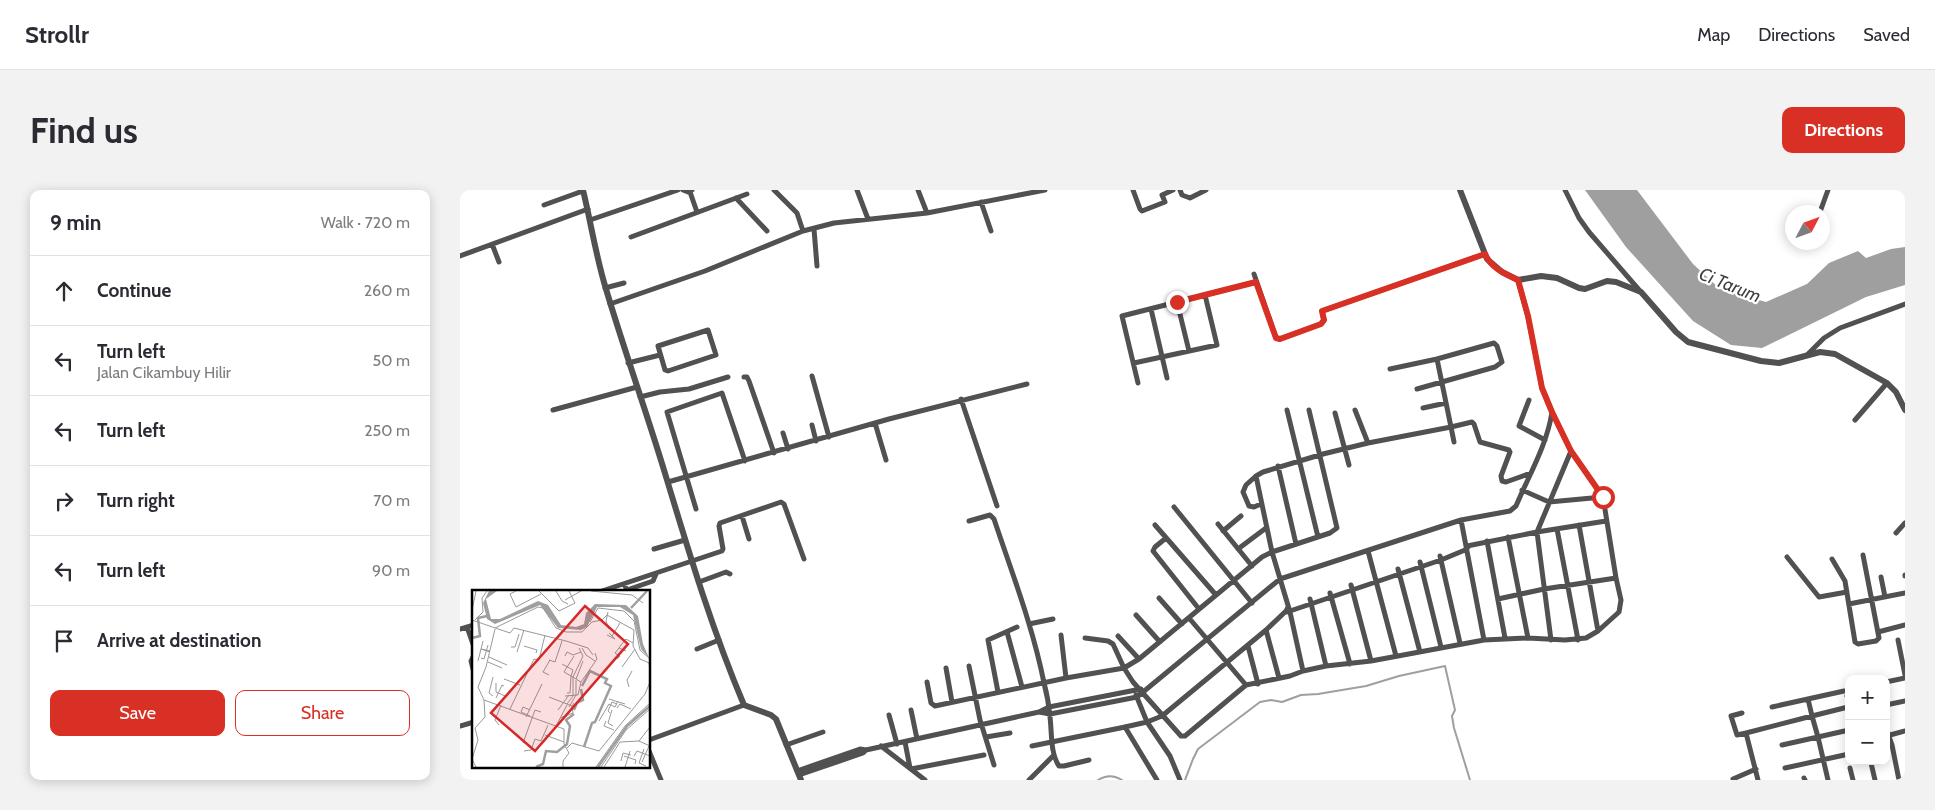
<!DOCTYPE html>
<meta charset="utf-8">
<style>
body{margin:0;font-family:Cabin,sans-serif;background:#f2f2f3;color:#2b2b33}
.controls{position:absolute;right:15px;bottom:15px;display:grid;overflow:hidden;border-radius:10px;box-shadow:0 2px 12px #0003}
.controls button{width:45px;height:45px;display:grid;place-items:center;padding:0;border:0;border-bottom:1px solid #e1e1e2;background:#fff;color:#2b2b33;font:25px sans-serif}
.compass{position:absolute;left:1325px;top:15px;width:45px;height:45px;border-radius:50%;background:#fff;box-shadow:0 2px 12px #0003;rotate:49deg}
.stop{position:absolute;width:15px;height:15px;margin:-11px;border:4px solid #d93025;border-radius:50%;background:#fff}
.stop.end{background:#d93025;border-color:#fff;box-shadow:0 1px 5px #0008}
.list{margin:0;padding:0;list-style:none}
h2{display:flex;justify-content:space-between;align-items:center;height:65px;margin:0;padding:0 20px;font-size:21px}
h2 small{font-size:16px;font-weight:400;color:#7c7c81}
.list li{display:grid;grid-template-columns:32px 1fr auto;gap:15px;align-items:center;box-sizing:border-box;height:70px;padding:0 20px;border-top:1px solid #e1e1e2}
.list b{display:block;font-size:19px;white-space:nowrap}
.list p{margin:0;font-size:16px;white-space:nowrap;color:#7c7c81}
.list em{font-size:16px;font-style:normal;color:#7c7c81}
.actions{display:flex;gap:10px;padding:15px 20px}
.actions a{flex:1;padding:11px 0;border:1px solid #d93025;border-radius:10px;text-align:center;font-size:18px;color:#d93025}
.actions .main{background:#d93025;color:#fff}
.icon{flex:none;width:28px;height:28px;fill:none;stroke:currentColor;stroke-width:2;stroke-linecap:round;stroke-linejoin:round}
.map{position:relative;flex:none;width:1445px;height:590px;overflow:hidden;border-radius:10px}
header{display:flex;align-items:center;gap:30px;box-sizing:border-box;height:70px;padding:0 25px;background:#fff;border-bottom:1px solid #e1e1e2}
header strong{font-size:24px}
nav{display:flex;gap:28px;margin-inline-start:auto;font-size:18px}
.intro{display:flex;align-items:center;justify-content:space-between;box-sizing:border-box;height:120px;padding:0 30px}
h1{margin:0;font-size:35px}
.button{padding:12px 22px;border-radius:10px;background:#d93025;color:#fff;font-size:18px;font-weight:700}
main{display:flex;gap:30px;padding:0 30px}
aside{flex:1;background:#fff;border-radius:10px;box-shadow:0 2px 12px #0003}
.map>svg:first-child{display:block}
</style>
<header>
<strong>Strollr</strong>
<nav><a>Map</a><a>Directions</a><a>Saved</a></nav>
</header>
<div class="intro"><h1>Find us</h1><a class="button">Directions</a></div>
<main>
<aside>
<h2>9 min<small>Walk · 720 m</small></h2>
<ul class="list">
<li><svg class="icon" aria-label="ahead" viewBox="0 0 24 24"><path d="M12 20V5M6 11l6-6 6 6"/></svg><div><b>Continue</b></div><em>260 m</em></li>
<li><svg class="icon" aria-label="left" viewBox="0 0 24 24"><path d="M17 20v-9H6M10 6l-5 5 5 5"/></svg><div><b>Turn left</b><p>Jalan Cikambuy Hilir</p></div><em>50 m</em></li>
<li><svg class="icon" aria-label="left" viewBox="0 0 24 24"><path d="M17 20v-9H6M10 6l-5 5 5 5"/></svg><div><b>Turn left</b></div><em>250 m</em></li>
<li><svg class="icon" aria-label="right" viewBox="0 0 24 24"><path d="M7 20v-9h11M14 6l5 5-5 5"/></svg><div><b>Turn right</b></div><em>70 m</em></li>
<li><svg class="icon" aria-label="left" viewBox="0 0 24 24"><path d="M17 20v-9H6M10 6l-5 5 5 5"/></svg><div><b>Turn left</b></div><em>90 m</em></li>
<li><svg class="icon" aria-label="arrive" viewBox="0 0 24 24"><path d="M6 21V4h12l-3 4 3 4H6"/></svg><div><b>Arrive at destination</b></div></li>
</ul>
<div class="actions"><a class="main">Save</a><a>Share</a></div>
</aside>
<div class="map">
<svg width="1445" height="590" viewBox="0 0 1445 590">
<rect width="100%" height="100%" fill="#fff"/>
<path fill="#9f9f9f" d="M1125,0H1177L1233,74L1260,99L1306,112L1347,94L1369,73L1398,61L1406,68L1431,59L1445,57V95L1406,107L1302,158L1271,155L1233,131L1166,57Z"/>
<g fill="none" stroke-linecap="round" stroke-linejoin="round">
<path stroke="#9f9f9f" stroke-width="2" d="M638,590C646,585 654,585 662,590
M725,590L733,569L738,559L800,512L811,510L822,512L841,505L858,504L906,496L939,486L985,476L995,520L992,526L994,538L1010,590"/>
<path stroke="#515151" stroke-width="5" d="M223,0L228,2L232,0
M314,0L337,23L343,41
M397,0L408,29
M458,0L467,23
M673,0L680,19L682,21L705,12L702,5L713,0
M720,0L722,5L730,8L746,0
M1105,0L1119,28L1129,42L1180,101
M230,2L237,22
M276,8L307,41
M521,12L531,41
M84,15L123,1
M1360,22L1368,0
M130,30L218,0
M354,39L357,76
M171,47L287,4
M32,54L39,72
M0,66L128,19
M794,84L816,148L820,149L861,134L864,130L862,121L1025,64
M145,98L164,93
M717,112L729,161
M150,114L245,81L343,41L374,33L467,23L585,0
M691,119L707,188
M248,140L256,165L208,181L205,180L198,156Z
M1348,164L1364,148L1380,138L1445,114
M168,173L200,165
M674,173L757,155L745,105
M930,179L977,169L991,237L1012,232L1014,234L1020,252L1049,260L1050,262L1041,286L1042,291L1046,292L1071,283
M352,186L369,247
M284,187H287L289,191L314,263
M678,193L662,126L796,92
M957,199L1035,177L1042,172L1037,156L1034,153L977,169
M180,207L200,202L229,199L268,187
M501,209L537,316
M1069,210L1059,236L1085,250
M963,218L986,213
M93,220L177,197
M827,220L858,347
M895,220L908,253
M875,223L889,275
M1395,230L1427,193
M415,233L426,270
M352,235L356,251
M323,243L328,259
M818,276L836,354
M796,286L786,295L783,302L789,316L794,317L801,314
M208,292L429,229L567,194
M1062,300L1089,312L1143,307
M714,317L792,413
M236,319L207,222L262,203L285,271
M282,326L289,349
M1001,330L1024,450
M509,331L530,325L534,329C552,383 573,437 584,493C587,504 589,516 590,527C592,542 590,563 599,576H604L629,570
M758,334L792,376
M695,335L756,405
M1119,335L1138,441
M1097,339L1118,450
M763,341L781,326
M1436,343L1445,333
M1048,347L1068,448
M706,348L695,357L693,361L739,419
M1027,351L1045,448
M1007,356L1077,342L1146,331
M194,359L225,350
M778,359L806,338
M908,361L936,466
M980,366L1000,453
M1327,367L1359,407L1387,402
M1372,369L1385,391L1395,452L1398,454L1416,451L1419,448L1403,365
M960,372L981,457
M938,379L960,462
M1445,385V386
M1421,387L1425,407
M239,392L266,382L270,384
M164,394L167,400L193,391L196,384
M891,395L911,471
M142,401L262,361L263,359L259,336L260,333L321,312L324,314L344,369
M870,403L890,474
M699,408L722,434
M850,409L866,476
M1038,409L1084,399L1156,388L1143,307L1111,261L1092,222L1082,198L1068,127L1058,90
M1389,414L1445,403
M827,422L981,370L1005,360L1009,356
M676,425L700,452
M729,428L786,495
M569,434L593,429
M7,437L14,457
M0,439L14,435
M806,440L819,488
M547,442L562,497
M1418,442L1445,435
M601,445L606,488
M658,446L679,469L802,367L812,362L796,286L803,282L863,264L908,253L991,237L994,252
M625,448L648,451L653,454L664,478L673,492L721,546H725L786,495L830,486L843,481L830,422L812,362L870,343L877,338L849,220
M1091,450L1077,342L1111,261
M1438,450L1445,485
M788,456L798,494
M237,459L259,450
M14,465L11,471L14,483
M509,476L520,530L534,575
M486,478L492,512
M843,481L866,476L911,471L1024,450L1068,448L1105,450L1126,448L1138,441L1159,422L1161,410L1156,388
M467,492L471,513L475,516L606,488L664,478L679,469
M1426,492L1445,488
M538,502L528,450L557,437
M676,505L687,532L710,566L720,590
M1387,506L1389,505
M1348,509L1352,526L1388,517
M1426,515L1445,511
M1312,517L1384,501
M451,520L457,549
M579,522L590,524L677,507L820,389L1001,330L1050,321L1056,316C1069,285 1087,255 1092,222
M1282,523L1271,526L1277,545L1286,543
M429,525L437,554
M0,536L14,532
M665,537L697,590
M1426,538L1432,555L1426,556
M1430,545L1445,541
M526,547L550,543
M189,550L284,515
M445,552L450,578
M326,555L363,542
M1432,555L1439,590
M421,556L465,590
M572,556L665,537L687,532L702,526L806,440L826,421L828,417
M189,561L201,590
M1411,573L1415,590
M1325,578L1389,564
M1390,578L1393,590
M451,579L524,565
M337,581L400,559L406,560L579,522L589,517L681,499
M339,585L403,563L406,560
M1344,588L1345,590
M1273,589L1296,579
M569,590L594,565
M1298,590L1286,543L1352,526L1358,547L1322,555
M1368,590L1358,547L1389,540"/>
<path stroke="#515151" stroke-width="6" d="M123,0C131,33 136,67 146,99C165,163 188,226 207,290C230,366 253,442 284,515L311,525L316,529L341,590
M1000,0L1027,69L1042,82L1058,90L1081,86L1097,88L1119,98L1125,99L1147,91L1156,92L1181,102L1216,142L1228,152L1301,171L1319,173L1360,162L1375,164L1427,193L1436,202L1445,220"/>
</g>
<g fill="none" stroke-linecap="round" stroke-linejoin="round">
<path stroke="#d93025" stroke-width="6" d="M717,112L796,92L816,148L820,149L861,134L864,130L862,121L1025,64C1031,78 1045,84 1058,90L1068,126L1082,198L1092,222L1111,261L1143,307"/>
</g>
<g text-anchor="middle" stroke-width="4.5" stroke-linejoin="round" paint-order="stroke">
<g font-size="18" font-style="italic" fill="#404040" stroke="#fff">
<text transform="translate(1270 95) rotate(22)" y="6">Ci Tarum</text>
</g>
</g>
<g transform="translate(12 400)">
<rect width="178" height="178" fill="#fff"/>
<path d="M17,1H25L14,9L19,29H28L66,11L76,15L89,35L104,37L112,34L114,23L123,14L154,15L166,26L171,54L177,68L169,59L161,25L148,17H125L115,37L109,40L86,38L68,15L23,34L15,29L11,13Z" fill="#9f9f9f"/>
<path fill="none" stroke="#9f9f9f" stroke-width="2.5" d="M159,18L175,1M0,48L8,46L6,28L15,26M110,96L118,81L135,89L133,93L139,96L123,132L120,133L112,157M102,120L105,113L111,110L109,99M64,177L71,174L74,161L85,162L95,154L98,136L94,130L102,124M126,177L155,136L178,116"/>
<path fill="none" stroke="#999" stroke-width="1" d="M44,1L38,4L44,17L69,4M67,1L87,21L103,13L97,1M84,1L90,11L96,14M119,1L160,5L171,13M93,10L109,1M0,20L4,1M136,22L134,31L137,39M0,30L38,43L42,38L94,51L116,58L121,65M3,30L11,22L10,8L15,1M118,32L126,18L152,21L162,31L168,60L178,69M23,38L66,17L71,18L84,38L94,42H110L120,32L130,30L135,25L162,40L161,56L168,69L177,73L178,79M135,45L143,49L137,43M140,46L148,33M52,56L65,60L64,63M39,57H43L47,44M110,58L114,65L123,71M18,61L9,59L18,62M154,61L147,58L149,55L154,49L161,53M45,62L52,40M93,66L95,62L101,65L109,62M17,67L35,75M9,68L12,69L16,55M145,69L148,66L143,63L147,58M77,70L83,72L90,51M6,71L11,51M16,72L30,78M90,74L101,80L99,86L109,92L106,105L93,106M150,77L163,59M77,85L71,82L78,70M21,87L17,103L21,106M32,89L48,95M104,89L111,71M109,92L125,69L123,63M24,93V102L33,106M157,97L155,90L160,81M95,103H98L99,86L92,82L102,66M77,107L100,116L102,113M24,108L30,95L32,96M137,109L153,114M12,110L92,139V154L97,163L91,171V177M12,110L6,97L14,77L23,39M95,114L101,106V87L111,66L107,58M97,117L104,105V90M145,118L148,114L159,119M38,119L62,69L67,70L73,45M58,120L51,117L49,122L58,126M86,120L97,105M140,120L136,133L141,136M138,123L136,121L140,112L145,114M54,127L70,94M88,128L101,123L100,116M127,131L137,114L143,117L146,111M134,131L132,136L142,140M27,135L23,130L29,115M84,136L95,115M73,145L92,152M167,151L178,137M51,153L63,120L69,122M95,158L100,153L127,161L173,104L178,92M172,159L167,173L174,176M52,161L59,160L63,149L69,151L76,135M152,166L164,170L163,174M162,166L165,161L178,166M149,171L151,163L159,165M170,172L177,156M4,177L0,169L6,150L3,138L13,127L12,110M124,177L153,136L178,113M129,177L154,140L178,119M132,177L148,152L167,151L178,156M153,177L158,161"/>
<path fill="#d62828" fill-opacity="0.15" stroke="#d62828" stroke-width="2.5" d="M113,16L156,54L63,161L19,123Z"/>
<rect width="178" height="178" fill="none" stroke="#000" stroke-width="2.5"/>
</g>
</svg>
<div class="controls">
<button>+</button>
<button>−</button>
</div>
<svg class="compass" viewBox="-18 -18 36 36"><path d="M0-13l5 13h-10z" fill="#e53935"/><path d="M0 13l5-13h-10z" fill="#7c7c81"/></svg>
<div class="stop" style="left:1143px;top:307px"></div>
<div class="stop end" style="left:717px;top:112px"></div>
</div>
</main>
